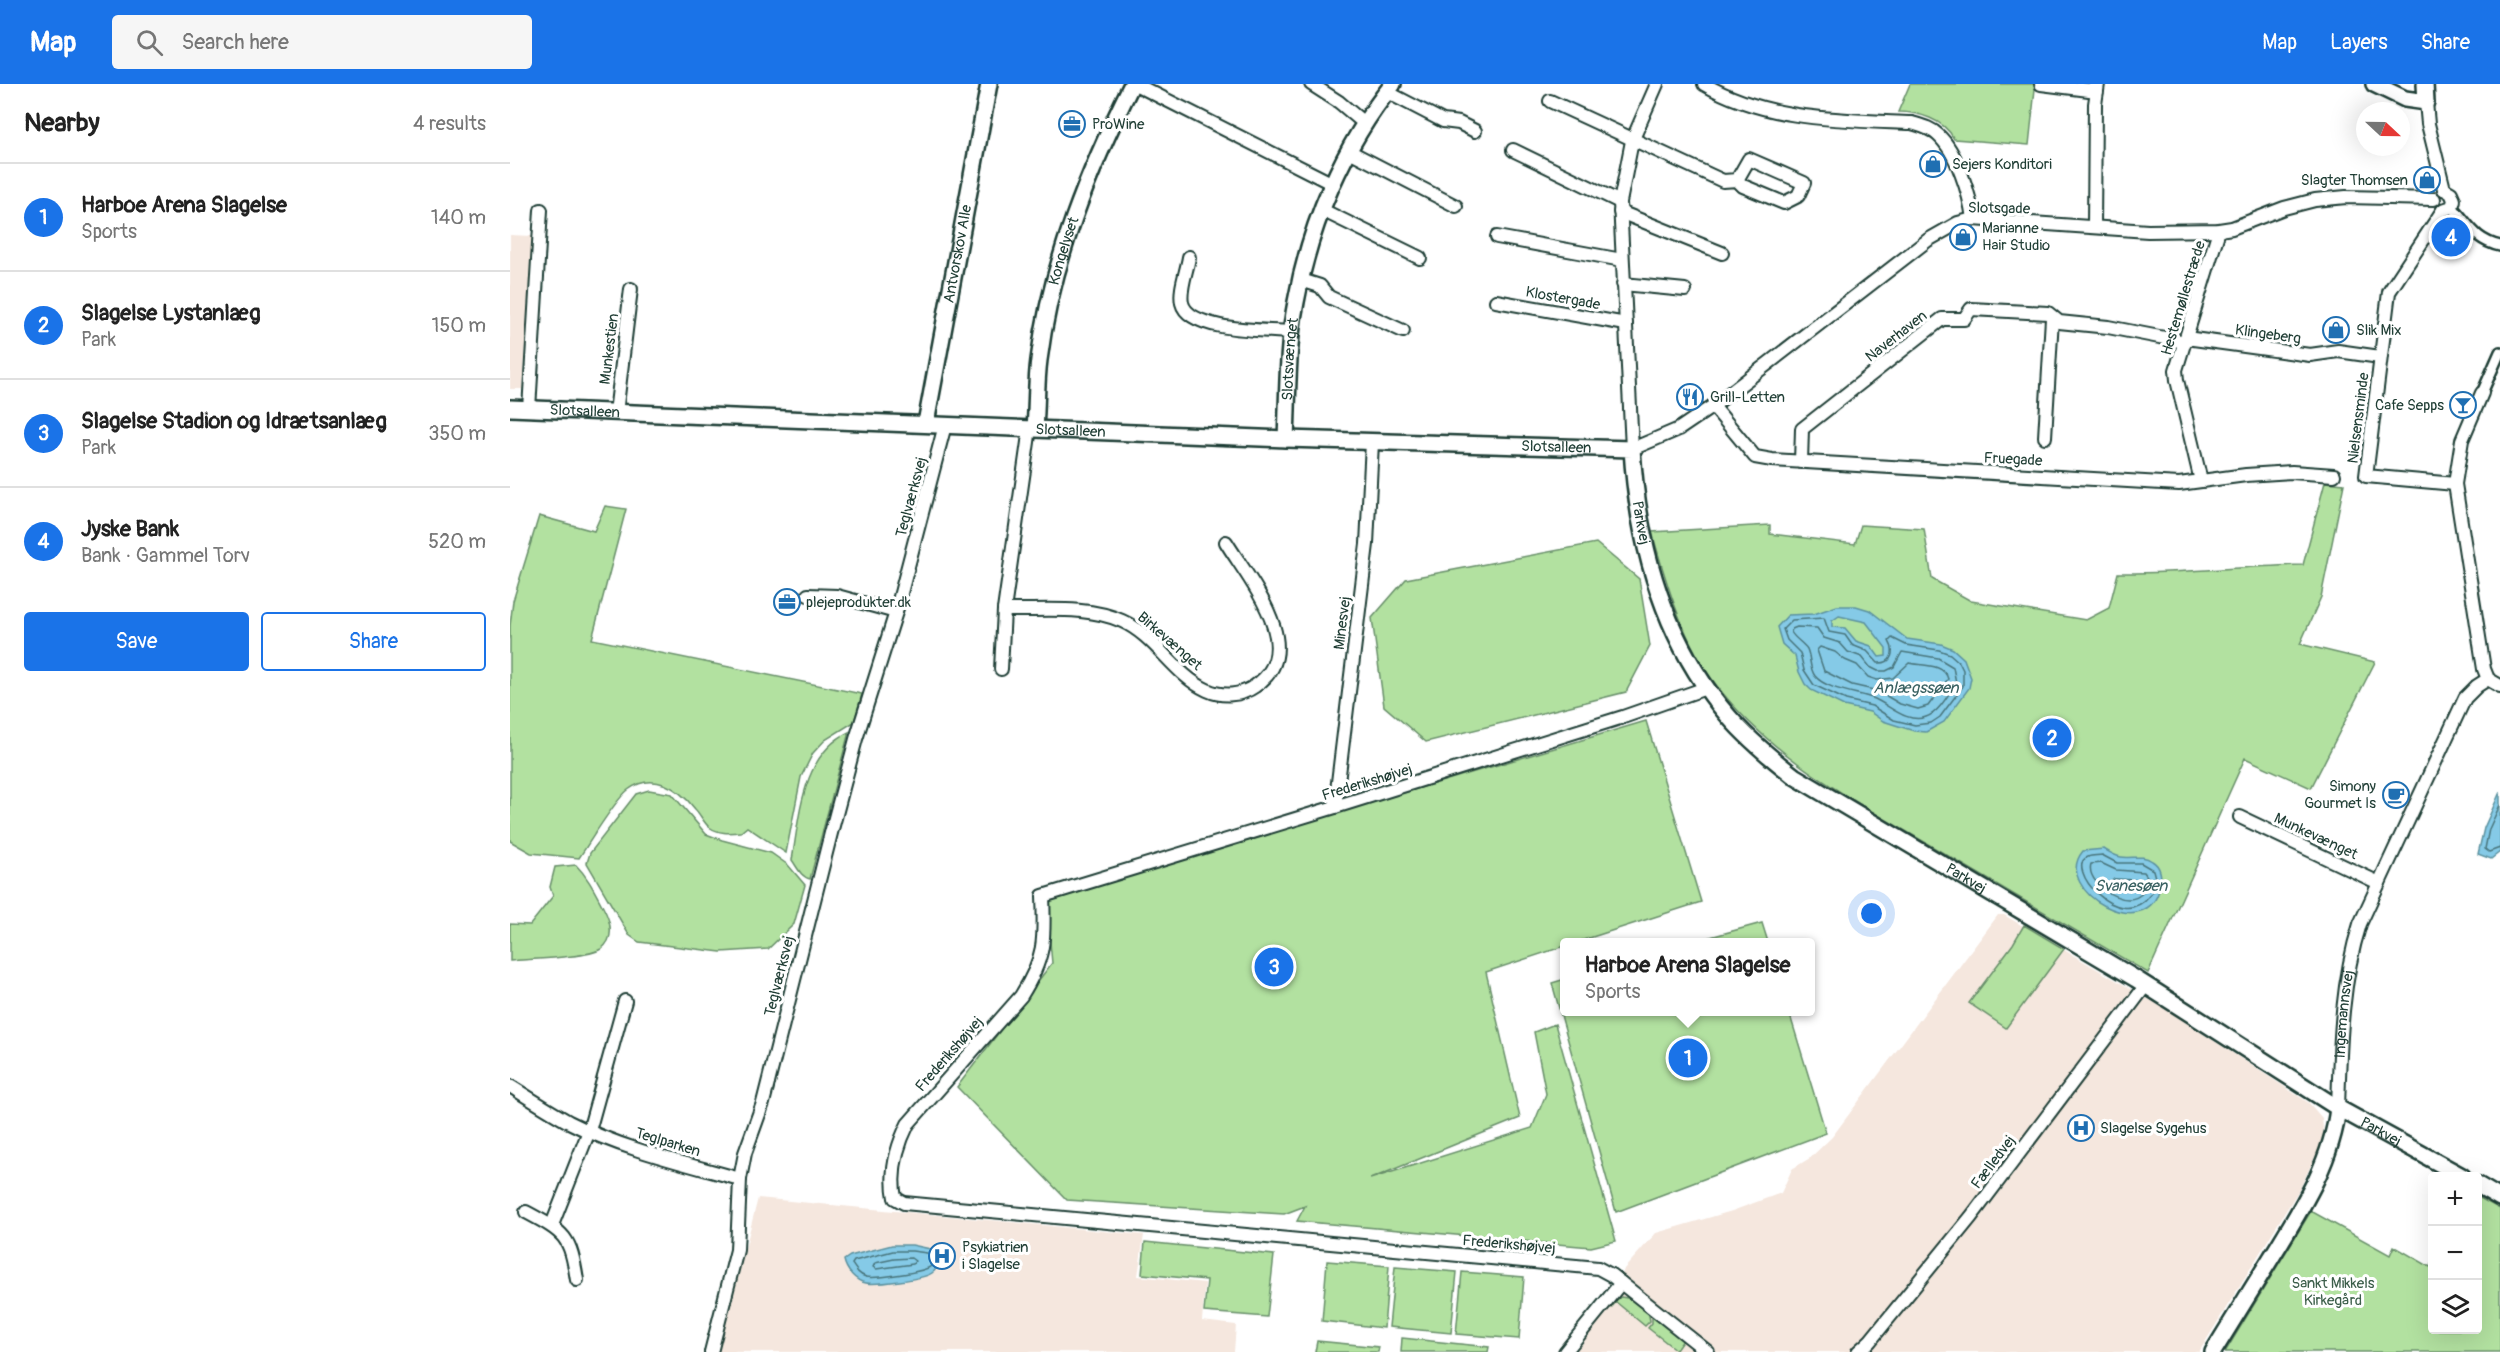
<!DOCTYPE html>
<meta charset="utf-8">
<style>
body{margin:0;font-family:Pangolin,sans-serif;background:#f6f6f6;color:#222}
.controls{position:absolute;right:18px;bottom:18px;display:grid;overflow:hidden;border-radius:6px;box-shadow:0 6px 24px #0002}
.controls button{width:54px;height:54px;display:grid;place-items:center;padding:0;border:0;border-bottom:2px solid #e0e0e0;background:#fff;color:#222;font:30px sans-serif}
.compass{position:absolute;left:1846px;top:18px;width:54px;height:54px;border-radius:50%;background:#fff;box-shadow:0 6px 24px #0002;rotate:112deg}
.you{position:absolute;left:1362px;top:830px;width:21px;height:21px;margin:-15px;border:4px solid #fff;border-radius:50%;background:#1a73e8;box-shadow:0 0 0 9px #1a73e833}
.badge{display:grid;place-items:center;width:39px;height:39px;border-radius:50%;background:#1a73e8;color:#fff;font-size:20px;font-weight:700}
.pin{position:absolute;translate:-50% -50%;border:3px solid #fff;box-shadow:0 2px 6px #0006}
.popup{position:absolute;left:1050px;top:854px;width:255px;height:78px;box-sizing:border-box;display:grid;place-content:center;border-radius:6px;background:#fff;filter:drop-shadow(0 2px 4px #0005);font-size:20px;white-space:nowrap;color:#767676}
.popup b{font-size:22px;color:#222}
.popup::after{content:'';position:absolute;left:50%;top:100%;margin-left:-12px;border:12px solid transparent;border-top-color:#fff}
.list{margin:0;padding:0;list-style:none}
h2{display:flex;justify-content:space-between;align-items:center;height:78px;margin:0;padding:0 24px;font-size:26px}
h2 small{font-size:20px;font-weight:400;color:#767676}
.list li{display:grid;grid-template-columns:39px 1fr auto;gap:18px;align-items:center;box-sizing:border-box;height:108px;padding:0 24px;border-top:2px solid #e0e0e0}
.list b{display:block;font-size:22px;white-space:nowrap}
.list p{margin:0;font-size:20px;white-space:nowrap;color:#767676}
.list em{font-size:20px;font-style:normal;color:#767676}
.actions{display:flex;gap:12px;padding:18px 24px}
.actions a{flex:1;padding:14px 0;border:2px solid #1a73e8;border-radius:6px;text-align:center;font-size:21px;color:#1a73e8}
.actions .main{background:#1a73e8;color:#fff}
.icon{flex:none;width:33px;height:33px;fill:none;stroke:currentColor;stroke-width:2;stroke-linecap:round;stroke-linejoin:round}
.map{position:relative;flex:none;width:1990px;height:1268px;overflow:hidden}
header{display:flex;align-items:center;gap:36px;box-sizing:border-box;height:84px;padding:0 30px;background:#1a73e8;color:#fff}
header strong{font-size:28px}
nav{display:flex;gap:33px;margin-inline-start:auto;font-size:21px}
.search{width:420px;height:54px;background:#f6f6f6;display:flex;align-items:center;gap:15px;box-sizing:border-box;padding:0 21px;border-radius:6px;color:#767676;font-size:22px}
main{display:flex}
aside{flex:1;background:#fff}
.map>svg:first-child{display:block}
</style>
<header>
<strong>Map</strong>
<div class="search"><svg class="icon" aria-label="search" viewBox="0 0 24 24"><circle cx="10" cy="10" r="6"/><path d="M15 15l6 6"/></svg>Search here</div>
<nav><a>Map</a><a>Layers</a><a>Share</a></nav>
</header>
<main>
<aside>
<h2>Nearby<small>4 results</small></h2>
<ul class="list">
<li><span class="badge">1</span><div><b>Harboe Arena Slagelse</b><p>Sports</p></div><em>140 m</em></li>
<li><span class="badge">2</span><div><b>Slagelse Lystanlæg</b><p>Park</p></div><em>150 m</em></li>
<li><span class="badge">3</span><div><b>Slagelse Stadion og Idrætsanlæg</b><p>Park</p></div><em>350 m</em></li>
<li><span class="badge">4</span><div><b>Jyske Bank</b><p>Bank · Gammel Torv</p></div><em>520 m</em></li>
</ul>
<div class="actions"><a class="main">Save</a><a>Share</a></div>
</aside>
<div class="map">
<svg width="1990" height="1268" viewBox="0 0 1990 1268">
<rect width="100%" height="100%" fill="#fff"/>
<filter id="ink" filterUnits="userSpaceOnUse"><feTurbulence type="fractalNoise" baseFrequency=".0167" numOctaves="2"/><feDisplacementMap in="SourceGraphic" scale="12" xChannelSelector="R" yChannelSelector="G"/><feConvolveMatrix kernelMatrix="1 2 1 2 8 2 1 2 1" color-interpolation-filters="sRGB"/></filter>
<g filter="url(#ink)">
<path fill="#f5e7de" d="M0,151L22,152L12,305H0Z
M1488,831H1494L1652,923L1799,1019L1812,1034L1814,1054L1790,1104L1689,1268H1060L1102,1217L1114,1185L1146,1149L1222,1127L1271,1109L1282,1085L1300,1074L1322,1053Z
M248,1114L634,1151L628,1192L695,1199L692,1237L726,1241L724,1268H209Z"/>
<path fill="#b2e1a0" stroke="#688f6a" stroke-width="1.5" d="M1400,0H1575L1573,9L1525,5L1519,61L1444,55C1434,35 1408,28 1388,28Z
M1815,398L1834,400L1811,513L1790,560L1865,578L1801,704L1735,674L1638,889C1567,847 1495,805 1423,763C1345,717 1263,675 1207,602C1174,560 1156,499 1142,448L1260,441V450L1345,460L1351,441L1414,445L1422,495L1461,517L1576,536L1599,524L1608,489C1670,490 1731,482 1793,481Z
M95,422L116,425L82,555L352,610L344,638L315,656L303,669L291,693L276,769L237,743L231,748C219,749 209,750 199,743C194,739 190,730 185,725C169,704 143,687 118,706C104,717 80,758 69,774L21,769L0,757V542L3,517L29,432L84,447Z
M1086,459L1129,495L1140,562L1116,608L916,658L874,622L862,534L896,495Z
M1136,637L1191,818L1067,858H1055V862L976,888L1010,1034L860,1095L1022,1044L1036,1010L1024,948L1045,940L1106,1157L1081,1163L787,1137L795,1122L774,1130L557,1116L447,1003L542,879L536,815Z
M339,648L300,795C291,793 287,783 282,776C290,730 292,671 339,648Z
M139,706L162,710L196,750L212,756L261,769L278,781L295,801L284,840L258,865L211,868L129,858L119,851L77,779L80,769L126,710Z
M66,781C78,793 85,808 93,823C100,836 106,854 91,865C77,874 19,875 0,877V840L20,841L43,812L40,803L45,783Z
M1252,839L1258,858H1182Z
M1514,841L1554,865L1496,944L1459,919L1503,860Z
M1055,895V928H1279L1316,1049L1106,1128L1042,899Z
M1968,1113L1990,1125V1268H1715L1801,1127L1880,1171L1884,1162L1920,1183L1922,1179V1246H1968Z
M635,1158L764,1171L757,1233L694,1228L697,1196L632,1190Z
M817,1177L879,1182L874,1244L812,1237Z
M885,1183L947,1188L941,1249L879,1243Z
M952,1188L1014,1193L1009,1255L946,1250Z
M1111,1213L1123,1215L1138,1226L1140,1237L1135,1242L1106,1218L1101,1224L1098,1222Z
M1142,1229L1174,1255L1166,1266L1138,1244L1142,1239Z
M892,1254L979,1263L978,1268H891Z
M807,1257L869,1263L868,1268H805Z"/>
<path fill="#85cae7" stroke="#5c929f" stroke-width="1.5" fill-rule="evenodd" d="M1327,522H1346L1359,526L1397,555L1431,560L1443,565L1454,575L1461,594L1459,604L1434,638L1416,648L1404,647L1373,637L1360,628L1334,622L1301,606L1295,600L1289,588L1285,572L1272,560L1267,543L1278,531L1304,530ZM1329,532L1356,538L1376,564V572L1369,573L1361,562L1346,557L1335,544L1322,543V537Z
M1990,708V768L1981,775L1968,770L1974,744Z
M1594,765C1599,768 1605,772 1611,773C1622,775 1632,770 1642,777C1651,782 1652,793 1650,802C1639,862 1540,807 1573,767Z
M382,1161H402L425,1166L429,1172C428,1178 428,1185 422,1189C414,1195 366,1201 356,1199C345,1197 336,1186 334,1176L340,1172Z"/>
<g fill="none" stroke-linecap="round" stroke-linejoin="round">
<path stroke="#48757c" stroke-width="1.5" d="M1314,534L1319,548L1335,551L1342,561L1357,567L1368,579C1383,580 1385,567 1379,557L1382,554L1396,561L1429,566L1440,570L1449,578L1453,586V602L1430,633L1421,639L1405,641L1384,636L1362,622L1336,616L1304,601L1294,586L1290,569L1277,556L1273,545L1282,536Z
M1287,543L1307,544L1314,554L1330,559L1338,568L1352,573L1360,583L1368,587H1376L1384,583L1392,568L1428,574L1443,583L1446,599C1439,609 1429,629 1416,633C1398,640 1380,622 1365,615C1350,609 1316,606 1305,592C1299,584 1301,574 1297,565C1293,559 1285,555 1281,548L1282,545Z
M1310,563L1325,568L1335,576L1347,581L1358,593L1367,596L1383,594L1399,579C1412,582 1434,579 1438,595L1418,622L1408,625L1390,620L1368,607L1342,601L1314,587L1307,566Z
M1990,721L1979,745L1975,765L1979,768L1990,764
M1592,771L1607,779H1631L1643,786C1646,795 1646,805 1639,812C1609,850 1553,782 1578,773C1582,771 1588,772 1592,771Z
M1591,779L1606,786L1634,788L1638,794C1634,837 1574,804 1581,780Z
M1604,795L1625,796L1628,799C1622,810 1612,806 1603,802L1601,798Z
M383,1167H402L417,1169L422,1173C422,1176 422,1180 421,1182C416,1188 364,1195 356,1193C349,1191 346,1186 342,1180L344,1177Z
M401,1174L405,1177L403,1180L366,1185L363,1183L365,1179L384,1175Z"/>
<defs>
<path id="pedestrian" d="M1942,123C1959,140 1964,156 1990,162
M1972,309L1990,268"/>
<g id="minor">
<path d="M625,0L823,100"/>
<path d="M801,0L829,18L855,40"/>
<path d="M1147,0L1122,57L1110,118L1122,365L1169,345L1203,322L1418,156L1448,139L1463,135L1638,147L1709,146L1722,144L1774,124L1805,116L1836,113L1924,115"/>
<path d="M1194,0C1257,37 1332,36 1402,39C1412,42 1421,44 1428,51C1447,68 1460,111 1463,135"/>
<path d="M1531,0L1587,7"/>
<path d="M877,8L933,37L949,39L965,47"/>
<path d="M1040,17L1213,97L1227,96L1239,75L1294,99L1288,112L1274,119L1233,102L1227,96"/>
<path d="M1916,18L1918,40L1934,105"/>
<path d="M1003,66L1110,118"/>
<path d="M839,67L946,122"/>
<path d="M812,126L910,174"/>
<path d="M1933,126L1879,208L1856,392L1945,400"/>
<path d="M1933,126L1942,123L1944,116L1941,109L1934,105"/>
<path d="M1110,128L1212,169"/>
<path d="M1584,143L1585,20L1588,0"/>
<path d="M987,153L1112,176"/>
<path d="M679,173C677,187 669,205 672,219C679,248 758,246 782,248"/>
<path d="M791,196L810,202L819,213L893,247"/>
<path d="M1113,200L1175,206"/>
<path d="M986,217L1116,240"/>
<path d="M1676,254L1800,271L1828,267L1870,273"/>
<path d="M1972,309L1952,356L1945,400L1974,585L1978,595L1990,602"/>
<path d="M1203,322L1245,373L1262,376L1669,400L1736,391L1782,388L1824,391"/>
<path d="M19,325L31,126"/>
<path d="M106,329L121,205"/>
<path d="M1535,353L1542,234"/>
<path d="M1291,378L1292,345L1432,235H1454L1461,225L1538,229L1549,238L1598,243L1675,258"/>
<path d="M1691,397L1667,296L1666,286L1709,146"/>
<path d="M298,511L327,512L386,528"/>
<path d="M494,526C532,527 577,521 612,537C646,552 664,591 697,606C712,613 731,612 745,602C799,566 739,496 716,458"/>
<path d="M491,585L494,526L520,344"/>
<path d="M1196,604L1113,633L825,723L533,812C535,856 535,874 511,912L398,1040C386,1064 380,1088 385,1114L394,1119L1088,1184L1101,1191L1198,1268"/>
<path d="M825,723L857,460L862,358"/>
<path d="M1730,733L1869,799"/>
<path d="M0,1002C19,1014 39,1027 59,1038C112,1065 173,1079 230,1095"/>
<path id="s1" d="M1828,1024C1830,962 1831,899 1850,840L1955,614L1967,602L1978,595"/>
<path d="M16,1128C55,1149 60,1151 67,1196"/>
<path d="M42,1141L79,1047L115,917"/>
<path d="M201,1268L227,1166L230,1095L235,1069L253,1019L321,749L346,655L386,528L435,341"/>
<path d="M1055,1268L1111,1199"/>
<path d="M1348,1268L1360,1257L1461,1133L1636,901"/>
</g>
<g id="tertiary">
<path d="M1864,0L1895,15L1916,18L1915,0"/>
<path id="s2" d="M0,324L776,355L1122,365C1128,462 1155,559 1219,633C1238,655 1261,674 1284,692L1626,895L1828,1024L1952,1092"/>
<path id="s3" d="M416,339L479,0"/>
<path id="s4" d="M525,344C527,321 526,298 529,276C541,179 579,86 622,0"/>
<path id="s5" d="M776,355C778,310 777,263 786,218C800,140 833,62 883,0"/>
<path d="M1968,1101L1990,1114"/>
<path d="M1703,1268C1722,1237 1742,1205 1761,1174C1789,1128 1822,1079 1828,1024"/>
</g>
</defs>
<use href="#pedestrian" stroke="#1f3d34" stroke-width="14"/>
<use href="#minor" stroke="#1f3d34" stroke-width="16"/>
<use href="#tertiary" stroke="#1f3d34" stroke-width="20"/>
<use href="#pedestrian" stroke="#fff" stroke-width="9"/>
<use href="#minor" stroke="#fff" stroke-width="12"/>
<use href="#tertiary" stroke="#fff" stroke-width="15"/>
</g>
</g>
<defs>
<symbol id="office-ring" viewBox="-11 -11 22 22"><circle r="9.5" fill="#fff" stroke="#1f6fb2" stroke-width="1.5"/><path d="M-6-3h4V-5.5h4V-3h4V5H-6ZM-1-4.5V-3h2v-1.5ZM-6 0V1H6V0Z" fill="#1f6fb2"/></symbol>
<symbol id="shop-ring" viewBox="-11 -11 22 22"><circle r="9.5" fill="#fff" stroke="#1f6fb2" stroke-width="1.5"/><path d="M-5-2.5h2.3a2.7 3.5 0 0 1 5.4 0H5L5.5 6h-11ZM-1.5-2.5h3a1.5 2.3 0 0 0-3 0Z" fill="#1f6fb2"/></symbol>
<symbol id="restaurant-ring" viewBox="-11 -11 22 22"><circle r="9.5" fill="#fff" stroke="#1f6fb2" stroke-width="1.5"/><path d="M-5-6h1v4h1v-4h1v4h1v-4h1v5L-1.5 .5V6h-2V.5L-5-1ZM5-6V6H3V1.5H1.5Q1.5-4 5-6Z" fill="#1f6fb2"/></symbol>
<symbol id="bar-ring" viewBox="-11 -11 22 22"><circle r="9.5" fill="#fff" stroke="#1f6fb2" stroke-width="1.5"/><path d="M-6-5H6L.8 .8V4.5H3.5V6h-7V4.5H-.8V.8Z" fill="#1f6fb2"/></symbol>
<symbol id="cafe-ring" viewBox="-11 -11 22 22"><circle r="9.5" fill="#fff" stroke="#1f6fb2" stroke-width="1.5"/><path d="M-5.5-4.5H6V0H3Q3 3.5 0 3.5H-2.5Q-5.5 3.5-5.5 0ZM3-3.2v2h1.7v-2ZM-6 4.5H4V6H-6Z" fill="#1f6fb2"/></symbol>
<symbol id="hospital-ring" viewBox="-11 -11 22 22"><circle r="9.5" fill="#fff" stroke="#1f6fb2" stroke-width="1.5"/><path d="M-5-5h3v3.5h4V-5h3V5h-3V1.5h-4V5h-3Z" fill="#1f6fb2"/></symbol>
</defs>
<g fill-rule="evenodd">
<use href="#office-ring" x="547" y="25" width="30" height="30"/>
<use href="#shop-ring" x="1408" y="65" width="30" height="30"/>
<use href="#shop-ring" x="1902" y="81" width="30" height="30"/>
<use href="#shop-ring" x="1438" y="138" width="30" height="30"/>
<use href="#shop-ring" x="1811" y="231" width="30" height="30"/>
<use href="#restaurant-ring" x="1165" y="298" width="30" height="30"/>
<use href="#bar-ring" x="1938" y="306" width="30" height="30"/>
<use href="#office-ring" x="262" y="503" width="30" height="30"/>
<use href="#cafe-ring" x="1871" y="696" width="30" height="30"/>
<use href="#hospital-ring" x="1556" y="1029" width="30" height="30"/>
<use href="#hospital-ring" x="417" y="1157" width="30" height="30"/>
</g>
<g text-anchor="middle" stroke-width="6" stroke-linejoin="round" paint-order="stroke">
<g font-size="15" fill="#1f3d34" stroke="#fff" text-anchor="start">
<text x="582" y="45">ProWine</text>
<text x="1442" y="85">Sejers Konditori</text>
<text x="1898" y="101" text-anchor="end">Slagter Thomsen</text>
<text x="1472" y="149">Marianne<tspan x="1472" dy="17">Hair Studio</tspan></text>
<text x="1846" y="251">Slik Mix</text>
<text x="1200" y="318">Grill-Letten</text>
<text x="1934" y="326" text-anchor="end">Cafe Sepps</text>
<text x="296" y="523">plejeprodukter.dk</text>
<text x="1866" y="707" text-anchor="end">Simony<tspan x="1866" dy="17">Gourmet Is</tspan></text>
<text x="1590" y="1049">Slagelse Sygehus</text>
<text x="452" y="1168">Psykiatrien<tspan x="452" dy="17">i Slagelse</tspan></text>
</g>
<g font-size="15" fill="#1f3d34" stroke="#fff">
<text transform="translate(1489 124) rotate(1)" y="5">Slotsgade</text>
<text dy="5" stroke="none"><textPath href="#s4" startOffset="180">Kongelyset</textPath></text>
<text dy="5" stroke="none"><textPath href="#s3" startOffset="172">Antvorskov Alle</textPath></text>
<text transform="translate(1053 214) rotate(10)" y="5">Klostergade</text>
<text transform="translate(1673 214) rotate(-73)" y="5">Hestemøllestræde</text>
<text transform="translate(1758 250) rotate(8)" y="5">Klingeberg</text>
<text transform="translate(1386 252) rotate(-38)" y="5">Naverhaven</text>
<text transform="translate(99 265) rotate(-83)" y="5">Munkestien</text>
<text dy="5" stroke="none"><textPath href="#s5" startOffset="80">Slotsvænget</textPath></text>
<text dy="5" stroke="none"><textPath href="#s2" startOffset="75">Slotsalleen</textPath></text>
<text transform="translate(1848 334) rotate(-83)" y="5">Nielsensminde</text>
<text dy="5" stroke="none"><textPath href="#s2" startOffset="561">Slotsalleen</textPath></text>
<text dy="5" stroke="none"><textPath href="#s2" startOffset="1047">Slotsalleen</textPath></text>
<text transform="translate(1503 375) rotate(3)" y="5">Fruegade</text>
<text transform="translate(401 413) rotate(-75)" y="5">Teglværksvej</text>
<text dy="5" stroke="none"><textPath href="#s2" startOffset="1197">Parkvej</textPath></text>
<text transform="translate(832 539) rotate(-83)" y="5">Minesvej</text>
<text transform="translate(660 557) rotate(41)" y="5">Birkevænget</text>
<text transform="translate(857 698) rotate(-17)" y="5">Frederikshøjvej</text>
<text transform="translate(1806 752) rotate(25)" y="5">Munkevænget</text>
<text dy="5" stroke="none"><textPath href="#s2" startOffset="1701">Parkvej</textPath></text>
<text transform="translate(269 892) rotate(-76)" y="5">Teglværksvej</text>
<text dy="5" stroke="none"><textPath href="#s1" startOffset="94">Ingemannsvej</textPath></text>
<text transform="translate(439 970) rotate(-49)" y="5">Frederikshøjvej</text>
<text dy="5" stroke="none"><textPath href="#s2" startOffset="2187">Parkvej</textPath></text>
<text transform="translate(158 1058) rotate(17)" y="5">Teglparken</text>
<text transform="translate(1483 1078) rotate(-53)" y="5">Fælledvej</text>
<text transform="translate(999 1160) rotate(5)" y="5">Frederikshøjvej</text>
</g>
<g font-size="15" fill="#3c5e4a" stroke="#fff">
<text x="1823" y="1204">Sankt Mikkels<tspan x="1823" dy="17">Kirkegård</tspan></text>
</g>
<g font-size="16" font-style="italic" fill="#386061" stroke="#fff">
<text x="1406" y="609">Anlægssøen</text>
<text x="1621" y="807">Svanesøen</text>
</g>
</g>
</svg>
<div class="controls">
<button>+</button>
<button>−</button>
<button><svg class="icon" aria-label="layers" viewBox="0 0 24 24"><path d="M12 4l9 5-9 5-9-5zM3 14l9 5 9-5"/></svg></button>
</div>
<svg class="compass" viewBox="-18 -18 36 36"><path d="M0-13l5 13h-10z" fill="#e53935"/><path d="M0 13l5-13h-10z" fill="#767676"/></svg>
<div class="you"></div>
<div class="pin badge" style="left:1178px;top:974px">1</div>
<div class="popup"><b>Harboe Arena Slagelse</b>Sports</div>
<div class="pin badge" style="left:1542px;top:654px">2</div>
<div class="pin badge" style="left:764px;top:883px">3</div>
<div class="pin badge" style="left:1941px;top:153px">4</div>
</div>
</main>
